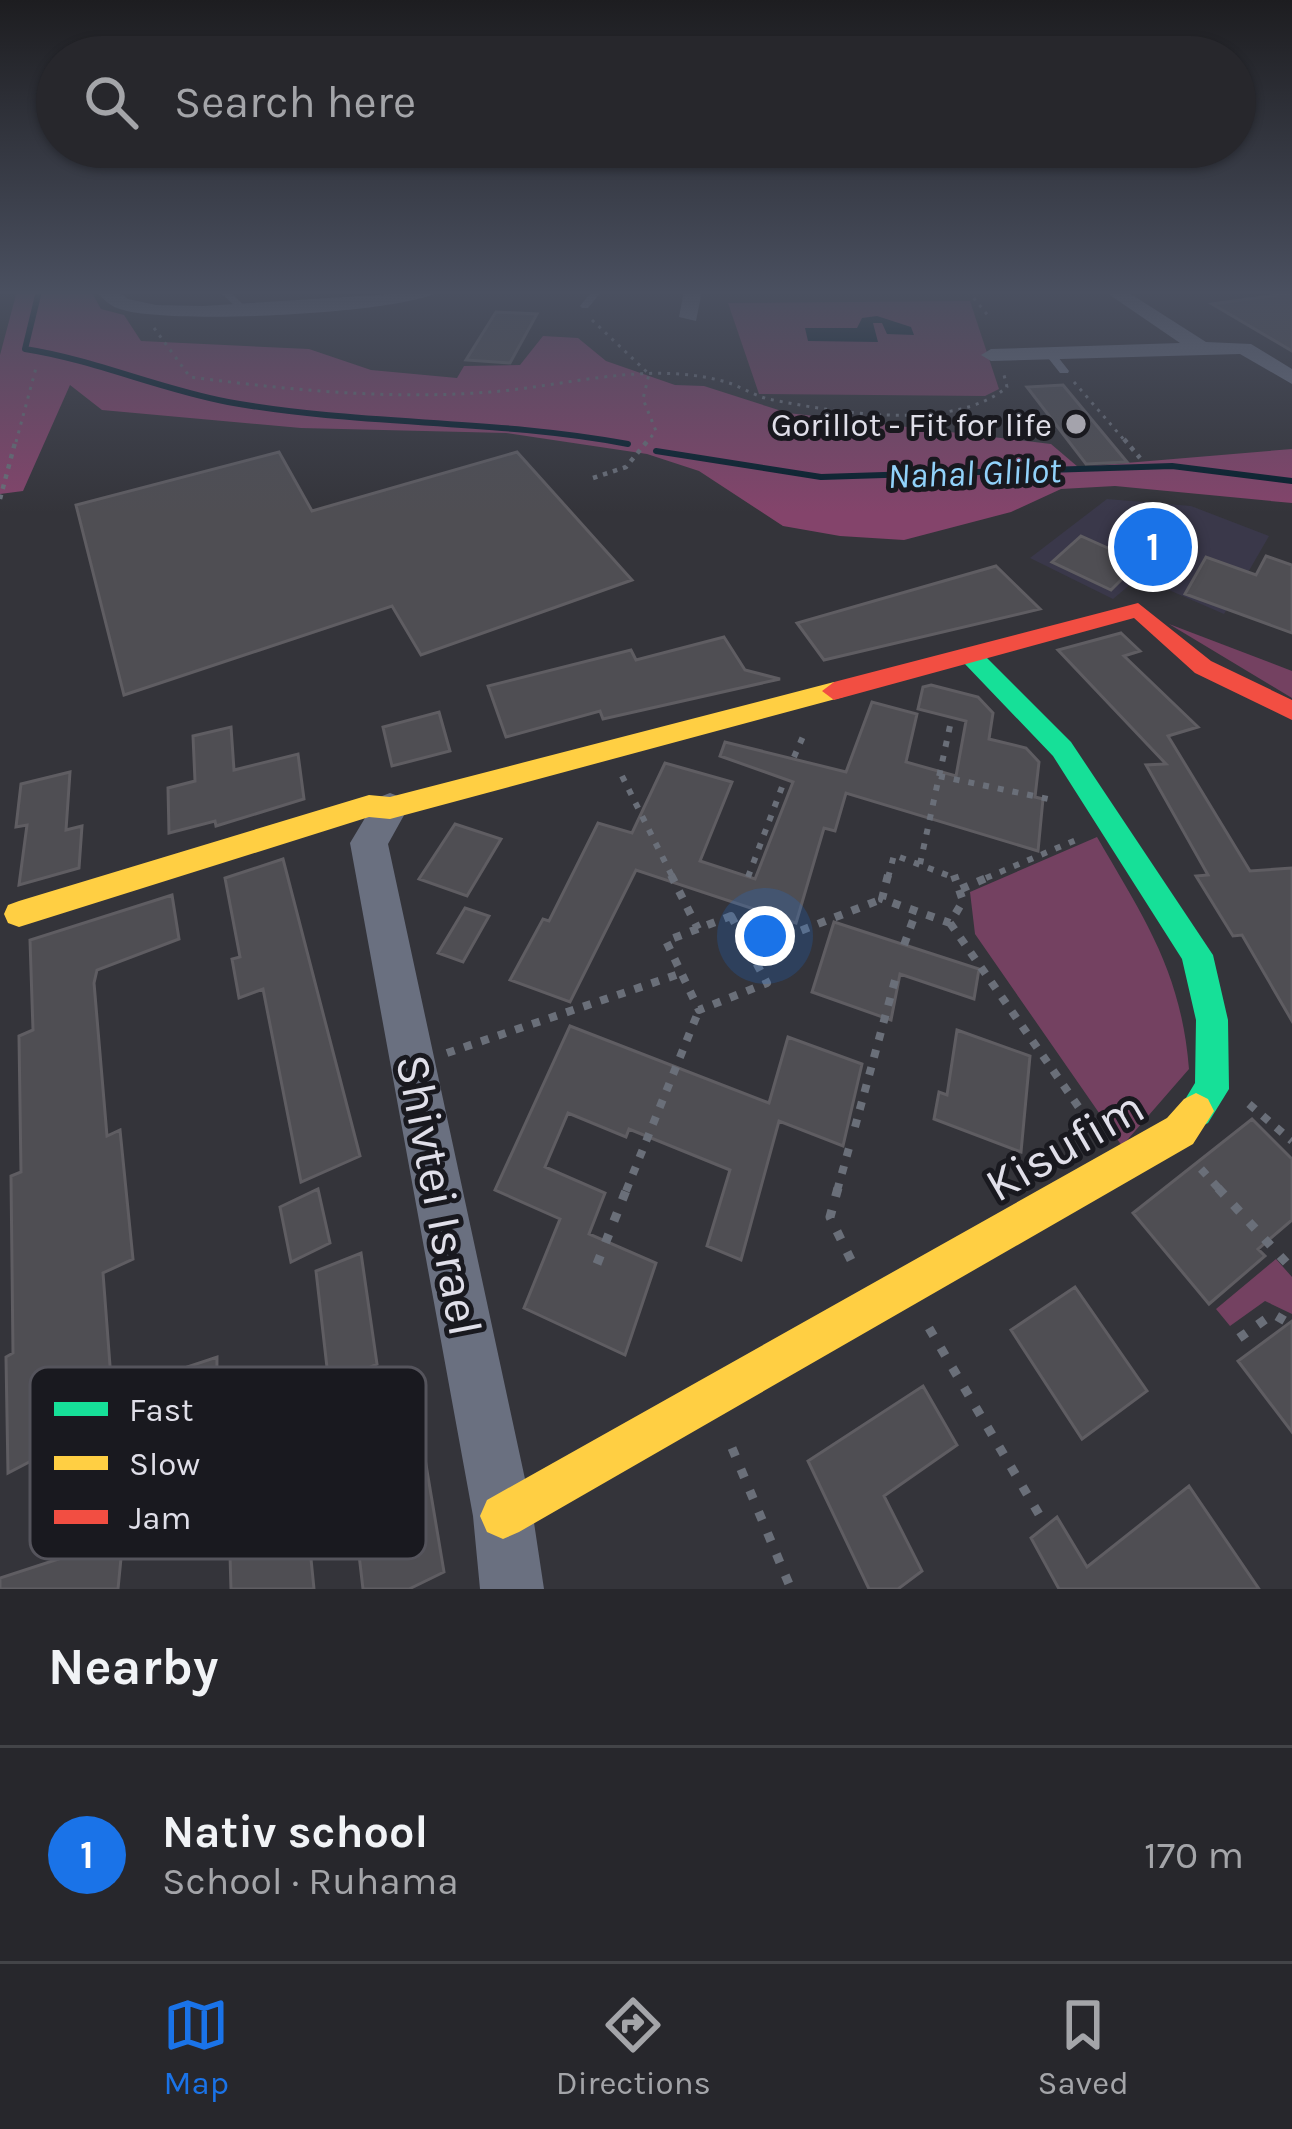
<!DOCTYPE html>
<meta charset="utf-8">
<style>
body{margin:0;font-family:Karla,sans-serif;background:#2f2f34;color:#f1f3f6}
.you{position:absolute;left:765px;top:936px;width:42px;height:42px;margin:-30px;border:9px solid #fff;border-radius:50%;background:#1a73e8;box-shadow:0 0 0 18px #1a73e833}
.badge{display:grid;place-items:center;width:78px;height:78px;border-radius:50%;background:#1a73e8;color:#fff;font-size:39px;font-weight:700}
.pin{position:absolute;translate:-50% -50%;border:6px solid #fff;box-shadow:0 3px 12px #0006}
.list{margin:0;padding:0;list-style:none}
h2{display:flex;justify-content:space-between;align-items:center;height:156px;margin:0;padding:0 48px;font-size:51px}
h2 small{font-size:39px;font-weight:400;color:#a4a5a9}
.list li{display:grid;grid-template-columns:78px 1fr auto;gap:36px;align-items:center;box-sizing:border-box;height:216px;padding:0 48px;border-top:3px solid #434448}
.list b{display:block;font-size:45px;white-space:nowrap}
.list p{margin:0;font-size:39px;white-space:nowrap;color:#a4a5a9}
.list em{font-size:39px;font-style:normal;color:#a4a5a9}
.icon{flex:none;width:66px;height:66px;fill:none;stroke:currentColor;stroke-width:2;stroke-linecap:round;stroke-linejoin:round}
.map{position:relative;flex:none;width:1292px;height:1589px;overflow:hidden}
.search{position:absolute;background:#27272c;box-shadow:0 3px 9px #0004;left:36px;right:36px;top:36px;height:132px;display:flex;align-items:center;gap:30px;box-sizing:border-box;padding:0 42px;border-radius:66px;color:#a4a5a9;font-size:45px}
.sheet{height:372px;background:#27272c}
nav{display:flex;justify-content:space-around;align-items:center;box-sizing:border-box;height:168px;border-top:3px solid #434448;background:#27272c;font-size:33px;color:#a4a5a9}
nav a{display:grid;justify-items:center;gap:6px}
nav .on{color:#1a73e8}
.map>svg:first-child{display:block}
</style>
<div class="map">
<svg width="1292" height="1589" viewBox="0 0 1292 1589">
<rect width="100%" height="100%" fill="#34343a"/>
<path fill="#3a384a" d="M1107,499L1191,506L1269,536L1224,614L1139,577L1113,599L1030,558Z"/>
<path fill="#744161" d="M970,301L999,389L985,396L759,394L728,303Z
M1169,624L1292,671V698Z
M1097,837C1145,920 1181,971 1189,1069L1122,1146L975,934L970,892Z
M1276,1259L1292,1277V1314L1265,1301L1230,1326L1216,1309Z"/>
<path fill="#84446b" d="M17,291H91L101,309L124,315L141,341L309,349L371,370L457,378L464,366L520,365L543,336L578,338L606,361L675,385L704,386L788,413L1051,444L1078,467L1292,449V503L1115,486L1061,489L1011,512L904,540L840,536L783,526L699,471L647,454L506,433L301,428L102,410L70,385L23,491L0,494V355Z"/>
<path fill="#051e2c" d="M877,316L911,327L914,335L887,334L882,323H873L878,342L808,341L805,328H857L862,318Z"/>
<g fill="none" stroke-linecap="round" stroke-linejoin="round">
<path stroke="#051e2c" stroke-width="6" d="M39,291L25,349C95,360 159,389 228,402C360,426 496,419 628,444
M656,451L821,477L1172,466L1292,481"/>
</g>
<path fill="#4f4e53" stroke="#5f5d62" stroke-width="3" d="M1292,293V351L1212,304Z
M496,312L537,314L510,363L466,360Z
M1063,385L1127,462L1086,464L1027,387Z
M279,452L312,511L517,452L632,580L421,655L392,606L124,695L76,505Z
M1081,536L1139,562L1111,590L1052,562Z
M1266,556L1292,565V633L1185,594L1206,557L1256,575Z
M996,566L1040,609L824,660L797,623Z
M1121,633L1140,651L1124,656L1198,727L1168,736L1250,871L1292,868V1021L1242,935L1233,936L1196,876L1208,875L1146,765L1166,764L1058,650Z
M724,637L745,670L780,679L603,719L600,711L506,737L488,686L631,650L636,660Z
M931,685L978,697L993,713L989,739L1026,748L1039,762L1035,797L1043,799L1038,851L846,793L835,831L824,828L796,923L636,870L570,1002L510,980L543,919L549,921L598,823L632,833L665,763L732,782L700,861L755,879L793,782L720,756L725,742L846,772L872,702L917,714L906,762L956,776L966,721L918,709L923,687Z
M439,712L450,751L392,766L383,727Z
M231,727L234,770L298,754L304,799L216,826L215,821L169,833L168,788L195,781L193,736Z
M70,772L66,830L82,826L79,868L19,885L27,825L16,827L21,784Z
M455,824L501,839L467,896L419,879Z
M283,859L360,1156L301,1182L263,989L239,998L232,959L240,957L225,878Z
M172,895L179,939L97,970L94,983L107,1136L120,1130L133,1259L103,1273L112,1392L217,1357L216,1470L141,1497L146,1401L8,1473L6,1357L13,1353L11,1176L21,1172L19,1036L33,1030L30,940Z
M465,908L489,916L463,962L438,953Z
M834,922L979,969L974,999L900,974L891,1020L812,992Z
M570,1026L769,1103L788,1037L862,1064L843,1146L779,1121L741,1260L707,1246L730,1170L629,1129L626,1137L568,1113L545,1167L605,1193L589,1234L656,1263L625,1355L524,1308L560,1219L495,1190Z
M957,1030L1030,1056L1021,1152L934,1119L939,1092L947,1095Z
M1252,1119L1292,1159V1220L1258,1249L1265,1256L1209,1304L1133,1213Z
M318,1189L330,1243L291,1262L280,1207Z
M361,1253L377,1364L329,1385L316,1271Z
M1075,1287L1147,1391L1082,1439L1011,1330Z
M1292,1321V1432L1238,1361Z
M923,1386L957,1445L884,1496L922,1571L898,1589H869L808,1461Z
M417,1411L444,1572L409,1589H363L346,1443Z
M1189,1486L1259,1589H1059L1031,1538L1057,1517L1087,1567Z
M307,1519L314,1589H231L230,1555Z
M123,1538L118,1589H0V1578Z"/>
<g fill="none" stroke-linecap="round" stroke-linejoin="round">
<path stroke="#6a6f79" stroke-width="3" stroke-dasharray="3 6" stroke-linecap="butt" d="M968,291L990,318
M592,320L649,374L643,399L656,431L647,442
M154,328L190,377C290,390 389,400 490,392C567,386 649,360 726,382C740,386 753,395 768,399C833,412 953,433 1007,387L1004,375
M1074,382L1126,442
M16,442L36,368"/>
<path stroke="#6a6f79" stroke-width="4.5" stroke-dasharray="4.5 6" stroke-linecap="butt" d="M1124,439L1140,458
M593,478L626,467L649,439
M0,499L16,439"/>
<path stroke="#6a6f79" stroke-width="6" stroke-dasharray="6 9" stroke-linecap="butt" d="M794,757L805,732
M622,776L673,878
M939,776L1053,800
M920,864L950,726
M748,877L785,779
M888,878L894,855L955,878
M986,878L1076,840"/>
<path stroke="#6a6f79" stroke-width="8" stroke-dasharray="8 10" stroke-linecap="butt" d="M671,875L698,929
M888,875L882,899L950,923L963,901L954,875
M961,889L993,875
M731,916L767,983L699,1010L666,941Z
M950,923L1094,1129
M904,945L916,912
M751,950L882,899
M447,1053L682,973
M1249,1104L1292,1141
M855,1127L897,973
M1201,1169L1221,1191
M626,1191L699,1010
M837,1191L849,1148"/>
<path stroke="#6a6f79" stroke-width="9" stroke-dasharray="9 14" stroke-linecap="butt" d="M838,1188L830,1217L851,1260
M1218,1188L1292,1269
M597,1264L627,1188
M929,1328L1040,1516
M1239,1338L1273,1314L1292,1325
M732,1448L791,1589"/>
<path fill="#6a7080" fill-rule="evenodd" d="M219,291H229L248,309L240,311Z
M592,291H602L588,308H582L580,306Z
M752,291H809L804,294H757Z
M1046,352H1054L1069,371L1068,373H1060L1045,354Z"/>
<path fill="#6a7080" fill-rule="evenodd" d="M96,291H117L128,299L156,305L203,306L439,291C406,314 158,326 117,308C109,305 101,297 96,291Z
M684,291H702L696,321L679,317Z
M1104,291H1126L1206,342L1251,344L1292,369V384L1240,354L991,361L981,355L991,349L1180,343Z
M390,793L403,798L408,808L388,844L533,1516L544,1589H480L473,1516L350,843L377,798Z"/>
<path fill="#16e098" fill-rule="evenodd" d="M972,649L980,651L1071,742L1213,955L1228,1020L1229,1089L1208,1123L1196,1129L1184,1123L1178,1111L1195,1083L1196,1020L1182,959L1053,756L964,663L960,657L964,651Z"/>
<path fill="#ffcf43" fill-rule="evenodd" d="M834,682L843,685L846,691L843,697L390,819L369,817L19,927L8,923L4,914L8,905L19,901L369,795L390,797Z
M1196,1093L1208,1099L1214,1111L1193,1144L519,1532L503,1539L487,1532L480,1516L487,1500L1167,1118L1184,1099Z"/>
<path fill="#f24e42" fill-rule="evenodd" d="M1138,603L1211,661L1292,700V720L1195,673L1134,618L834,700L822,691L834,682Z"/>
</g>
<linearGradient id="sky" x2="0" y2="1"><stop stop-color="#1d1d20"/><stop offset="0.57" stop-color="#4a5060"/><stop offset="1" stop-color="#4a5060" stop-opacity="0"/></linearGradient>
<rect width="1292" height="513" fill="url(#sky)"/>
<circle fill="#a4a3ac" stroke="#19191f" stroke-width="4.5" cx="1076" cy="424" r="12"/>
<g text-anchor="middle" stroke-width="10" stroke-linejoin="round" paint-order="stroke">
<g font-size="33" fill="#e0dfe9" stroke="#19191f" text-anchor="end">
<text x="1052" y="436">Gorillot - Fit for life</text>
</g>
<g font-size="36" font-style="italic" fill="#91d2fa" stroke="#19191f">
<text transform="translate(974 472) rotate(-2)" y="13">Nahal Glilot</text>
</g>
<g font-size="48" fill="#e0dfe9" stroke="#19191f">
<text transform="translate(1064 1145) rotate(-30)" y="17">Kisufim</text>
<text transform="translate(440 1195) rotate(79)" y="17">Shivtei Israel</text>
</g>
</g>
<rect x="30" y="1367" width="396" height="192" rx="18" fill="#19191f" stroke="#55545c" stroke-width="3"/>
<rect x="54" y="1402" width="54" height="14" fill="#16e098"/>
<rect x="54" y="1456" width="54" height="14" fill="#ffcf43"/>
<rect x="54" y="1510" width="54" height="14" fill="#f24e42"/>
<g font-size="33" fill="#e0dfe9">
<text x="129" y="1421">Fast</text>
<text x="129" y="1475">Slow</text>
<text x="129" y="1529">Jam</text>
</g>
</svg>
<div class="you"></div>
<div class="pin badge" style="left:1153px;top:547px">1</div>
<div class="search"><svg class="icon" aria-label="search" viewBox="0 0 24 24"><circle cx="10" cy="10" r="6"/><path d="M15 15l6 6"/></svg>Search here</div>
</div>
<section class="sheet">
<h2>Nearby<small></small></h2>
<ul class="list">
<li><span class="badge">1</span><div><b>Nativ school</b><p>School · Ruhama</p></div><em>170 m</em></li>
</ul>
</section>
<nav>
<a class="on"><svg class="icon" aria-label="map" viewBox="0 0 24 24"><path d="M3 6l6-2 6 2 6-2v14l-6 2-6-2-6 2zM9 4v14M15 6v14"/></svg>Map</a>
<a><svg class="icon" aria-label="directions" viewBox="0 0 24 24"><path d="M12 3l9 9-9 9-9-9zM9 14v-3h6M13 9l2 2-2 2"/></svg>Directions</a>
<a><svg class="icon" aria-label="saved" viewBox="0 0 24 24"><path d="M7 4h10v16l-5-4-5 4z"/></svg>Saved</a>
</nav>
